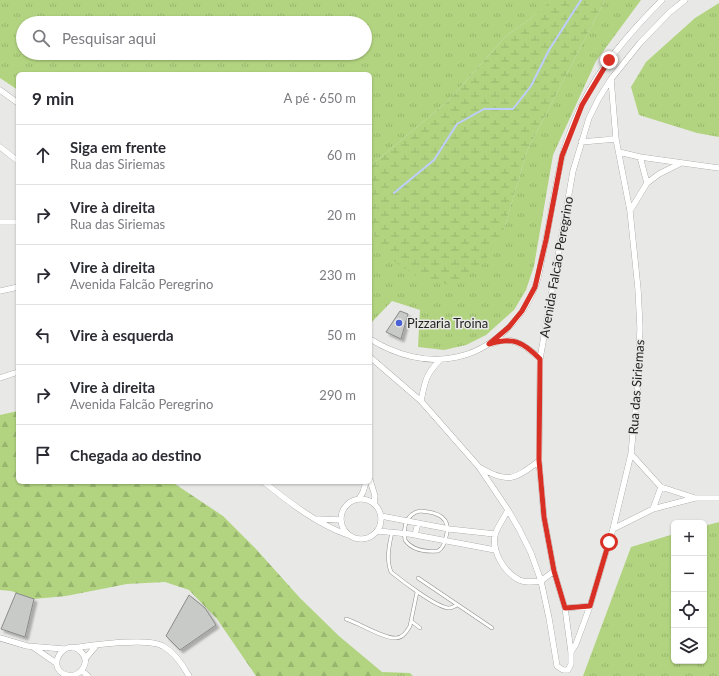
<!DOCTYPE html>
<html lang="pt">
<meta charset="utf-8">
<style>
body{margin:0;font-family:Lato,sans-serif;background:#f7f7f7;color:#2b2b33}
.controls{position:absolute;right:12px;bottom:12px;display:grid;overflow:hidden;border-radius:6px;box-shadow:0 1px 3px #0004}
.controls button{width:36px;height:36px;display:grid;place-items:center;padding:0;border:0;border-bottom:1px solid #e1e1e2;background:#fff;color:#2b2b33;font:20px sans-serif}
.stop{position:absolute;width:12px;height:12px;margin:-9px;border:3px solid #d93025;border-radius:50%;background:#fff}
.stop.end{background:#d93025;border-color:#fff;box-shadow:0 1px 4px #0008}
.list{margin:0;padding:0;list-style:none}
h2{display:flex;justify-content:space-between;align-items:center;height:52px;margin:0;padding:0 16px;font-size:17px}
h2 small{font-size:13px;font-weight:400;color:#7c7c81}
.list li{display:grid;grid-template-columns:26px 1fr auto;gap:12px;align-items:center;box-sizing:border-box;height:60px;padding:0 16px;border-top:1px solid #e1e1e2}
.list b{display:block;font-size:15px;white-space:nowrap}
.list p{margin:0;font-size:13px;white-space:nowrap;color:#7c7c81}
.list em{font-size:13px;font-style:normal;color:#7c7c81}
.icon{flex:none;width:22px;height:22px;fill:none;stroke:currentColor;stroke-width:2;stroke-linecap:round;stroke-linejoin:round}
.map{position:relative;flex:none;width:719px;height:676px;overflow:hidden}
.search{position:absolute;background:#fff;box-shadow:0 1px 3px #0004;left:16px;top:16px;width:356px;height:44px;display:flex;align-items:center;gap:10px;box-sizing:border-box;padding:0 14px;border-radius:22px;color:#7c7c81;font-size:15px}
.panel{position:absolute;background:#fff;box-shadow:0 1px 3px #0004;left:16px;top:72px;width:356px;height:412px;border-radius:6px}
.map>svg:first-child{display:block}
</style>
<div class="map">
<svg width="719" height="676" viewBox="0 0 719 676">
<defs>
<pattern id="grass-tufts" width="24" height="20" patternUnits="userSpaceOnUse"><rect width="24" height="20" fill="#b2d480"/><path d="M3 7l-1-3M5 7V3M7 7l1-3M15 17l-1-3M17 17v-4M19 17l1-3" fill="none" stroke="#99b66e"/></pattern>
<pattern id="forest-firs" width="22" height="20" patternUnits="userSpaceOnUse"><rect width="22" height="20" fill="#b2d480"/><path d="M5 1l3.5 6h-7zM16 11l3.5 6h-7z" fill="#99b66e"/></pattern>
<pattern id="wetland-marsh" width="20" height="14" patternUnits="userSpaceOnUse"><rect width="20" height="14" fill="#b2d480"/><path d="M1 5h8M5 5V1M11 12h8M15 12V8" fill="none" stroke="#99b66e"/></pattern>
<filter id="shadow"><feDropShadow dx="3" dy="3" stdDeviation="1" flood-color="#0004"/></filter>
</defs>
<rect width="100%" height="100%" fill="#e8e9e6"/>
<path fill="url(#grass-tufts)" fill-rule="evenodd" d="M0,0H553L530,19L507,35L447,102L370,166V74H18V90L0,78ZM23,23H365V53H23Z
M605,0H641L596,61L553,155L534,266L526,290L514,310L486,335L466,345L444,350L418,347L420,310L392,301L370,324V224L375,237L504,229L527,151Z
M719,3V137L697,133L639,115L631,87L646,62L695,18Z
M719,522V676H583L631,547L674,534V661H704V526Z
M382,672L410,673L413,676H384Z"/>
<path fill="url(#forest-firs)" d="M18,411V482H172L223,516L256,549L300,598L339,636L382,672L384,676H256L217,619L189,590L165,582L127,584L66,596L34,599L11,591L0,590V415Z"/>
<path fill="url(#wetland-marsh)" d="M552,0H605L527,151L504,229L483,264L452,285L424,281L396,263L375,237L370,224V166L447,102L507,35L530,19Z"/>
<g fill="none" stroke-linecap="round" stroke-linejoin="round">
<path stroke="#bdcdfe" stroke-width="2" d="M394,193L434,160L457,124L484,109H513L531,86L549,50L581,0"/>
</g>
<path fill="#c8cac7" stroke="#8a8b88" filter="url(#shadow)" d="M400,311L408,314L401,339L386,332Z
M16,593L34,599L25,637L1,629Z
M189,595L205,608L216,625L180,650L166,636Z"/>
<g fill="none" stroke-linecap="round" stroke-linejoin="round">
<defs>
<path id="service" d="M420,511C437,512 452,517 446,537C445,543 443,548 438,551C426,552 412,550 405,540C403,527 406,514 420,511Z
M392,532C389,546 386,559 391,572C401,580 437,608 449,608C452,608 455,606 457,605
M418,578L492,628
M346,619C359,623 384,639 396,638C403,638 407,631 410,626L417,592
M411,621L420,628"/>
<path id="minor" d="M0,90L18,103
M581,142L616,139
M0,147L18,161
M619,152L640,157L719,168
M647,183L659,174L681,163
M630,211L647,183L640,157
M0,222H18
M0,291L18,287
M370,339C396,355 427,364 457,357C491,350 523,320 535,287C539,278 540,267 542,258C550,224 554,190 562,157C566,142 575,119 581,106C600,66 631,31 662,0
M491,344C495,343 499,341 503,340C517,339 531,350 540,359
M370,357L421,401L479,467L508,510L519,529L531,553L541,581L554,571
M0,378L18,372
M421,401C425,381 426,374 440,360
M631,454L661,487L695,498H719
M481,468C508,484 515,479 539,461
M370,480L375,496L374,504
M264,482C290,503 317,524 348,535
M341 519a20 20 0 1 1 40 0a20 20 0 1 1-40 0Z
M359,499L363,492L366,482
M653,509L695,498
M508,510C504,518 497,527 495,535C492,552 504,572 519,580C526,583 533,582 541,581L549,618L557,666L563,670H568L571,664V652L565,608L554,571L544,517L539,461L540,359L573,171L589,118L599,98L611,79L640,43L670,12L685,0
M381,516L449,529L495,534
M317,519L341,520
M613,529L653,509L661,487
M377,531L410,534L495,550
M415,535L418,523
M565,608L590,606
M0,638L27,646L64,649
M33,647L56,663
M73,648C93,645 146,637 163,646C175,653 183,665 189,676
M571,652L576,644L590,606L613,529L631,454L638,381L640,328L638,289L630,211L616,139L611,79
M85,659L96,646
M82,671L88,676
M71,676C41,672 65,633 82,653C90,662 82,674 71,676"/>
</defs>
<use href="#service" stroke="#8f918e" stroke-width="4"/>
<use href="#minor" stroke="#8f918e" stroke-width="6"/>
<use href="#service" stroke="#fff" stroke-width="3"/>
<use href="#minor" stroke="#fff" stroke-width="5.5"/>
</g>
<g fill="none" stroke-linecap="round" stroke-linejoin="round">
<path stroke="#d93025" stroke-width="5" d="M609,60L582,105L562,156L546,240L535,287L522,311L509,327L489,344C513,337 522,341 540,359L539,460L544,517L554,571L565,608L590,606L609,542"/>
</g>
<circle fill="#4a61d5" stroke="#e8e9e6" stroke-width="1.5" cx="399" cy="323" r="4"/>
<g text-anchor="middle" stroke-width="3" stroke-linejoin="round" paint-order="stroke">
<g font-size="13" fill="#1f1f1e" stroke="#e8e9e6">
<text transform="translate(556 267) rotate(-80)" y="5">Avenida Falcão Peregrino</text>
<text transform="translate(636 387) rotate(-86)" y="5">Rua das Siriemas</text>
</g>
<g font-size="13" fill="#1f1f1e" stroke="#e8e9e6" text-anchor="start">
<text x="407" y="328">Pizzaria Troina</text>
</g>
</g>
</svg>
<div class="controls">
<button>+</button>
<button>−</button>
<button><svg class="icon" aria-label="locate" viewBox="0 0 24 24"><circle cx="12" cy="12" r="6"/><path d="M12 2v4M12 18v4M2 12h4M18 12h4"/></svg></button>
<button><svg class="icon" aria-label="layers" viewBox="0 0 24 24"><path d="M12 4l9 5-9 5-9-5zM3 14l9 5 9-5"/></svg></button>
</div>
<div class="stop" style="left:609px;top:542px"></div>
<div class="stop end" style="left:609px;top:60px"></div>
<div class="search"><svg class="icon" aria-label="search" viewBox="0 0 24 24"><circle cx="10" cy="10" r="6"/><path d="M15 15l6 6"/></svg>Pesquisar aqui</div>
<section class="panel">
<h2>9 min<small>A pé · 650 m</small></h2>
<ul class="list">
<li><svg class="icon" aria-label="ahead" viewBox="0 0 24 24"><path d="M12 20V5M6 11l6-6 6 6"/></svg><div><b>Siga em frente</b><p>Rua das Siriemas</p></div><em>60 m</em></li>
<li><svg class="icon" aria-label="right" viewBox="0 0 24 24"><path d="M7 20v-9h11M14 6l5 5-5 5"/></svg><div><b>Vire à direita</b><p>Rua das Siriemas</p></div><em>20 m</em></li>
<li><svg class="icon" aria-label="right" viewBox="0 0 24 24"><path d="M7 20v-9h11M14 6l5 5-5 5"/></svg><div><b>Vire à direita</b><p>Avenida Falcão Peregrino</p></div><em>230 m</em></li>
<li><svg class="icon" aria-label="left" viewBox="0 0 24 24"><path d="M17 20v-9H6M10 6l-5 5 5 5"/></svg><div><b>Vire à esquerda</b></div><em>50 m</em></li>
<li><svg class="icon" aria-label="right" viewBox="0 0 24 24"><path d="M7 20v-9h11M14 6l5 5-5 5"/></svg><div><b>Vire à direita</b><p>Avenida Falcão Peregrino</p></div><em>290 m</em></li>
<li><svg class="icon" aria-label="arrive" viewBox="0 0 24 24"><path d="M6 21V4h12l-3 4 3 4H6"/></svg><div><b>Chegada ao destino</b></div></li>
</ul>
</section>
</div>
